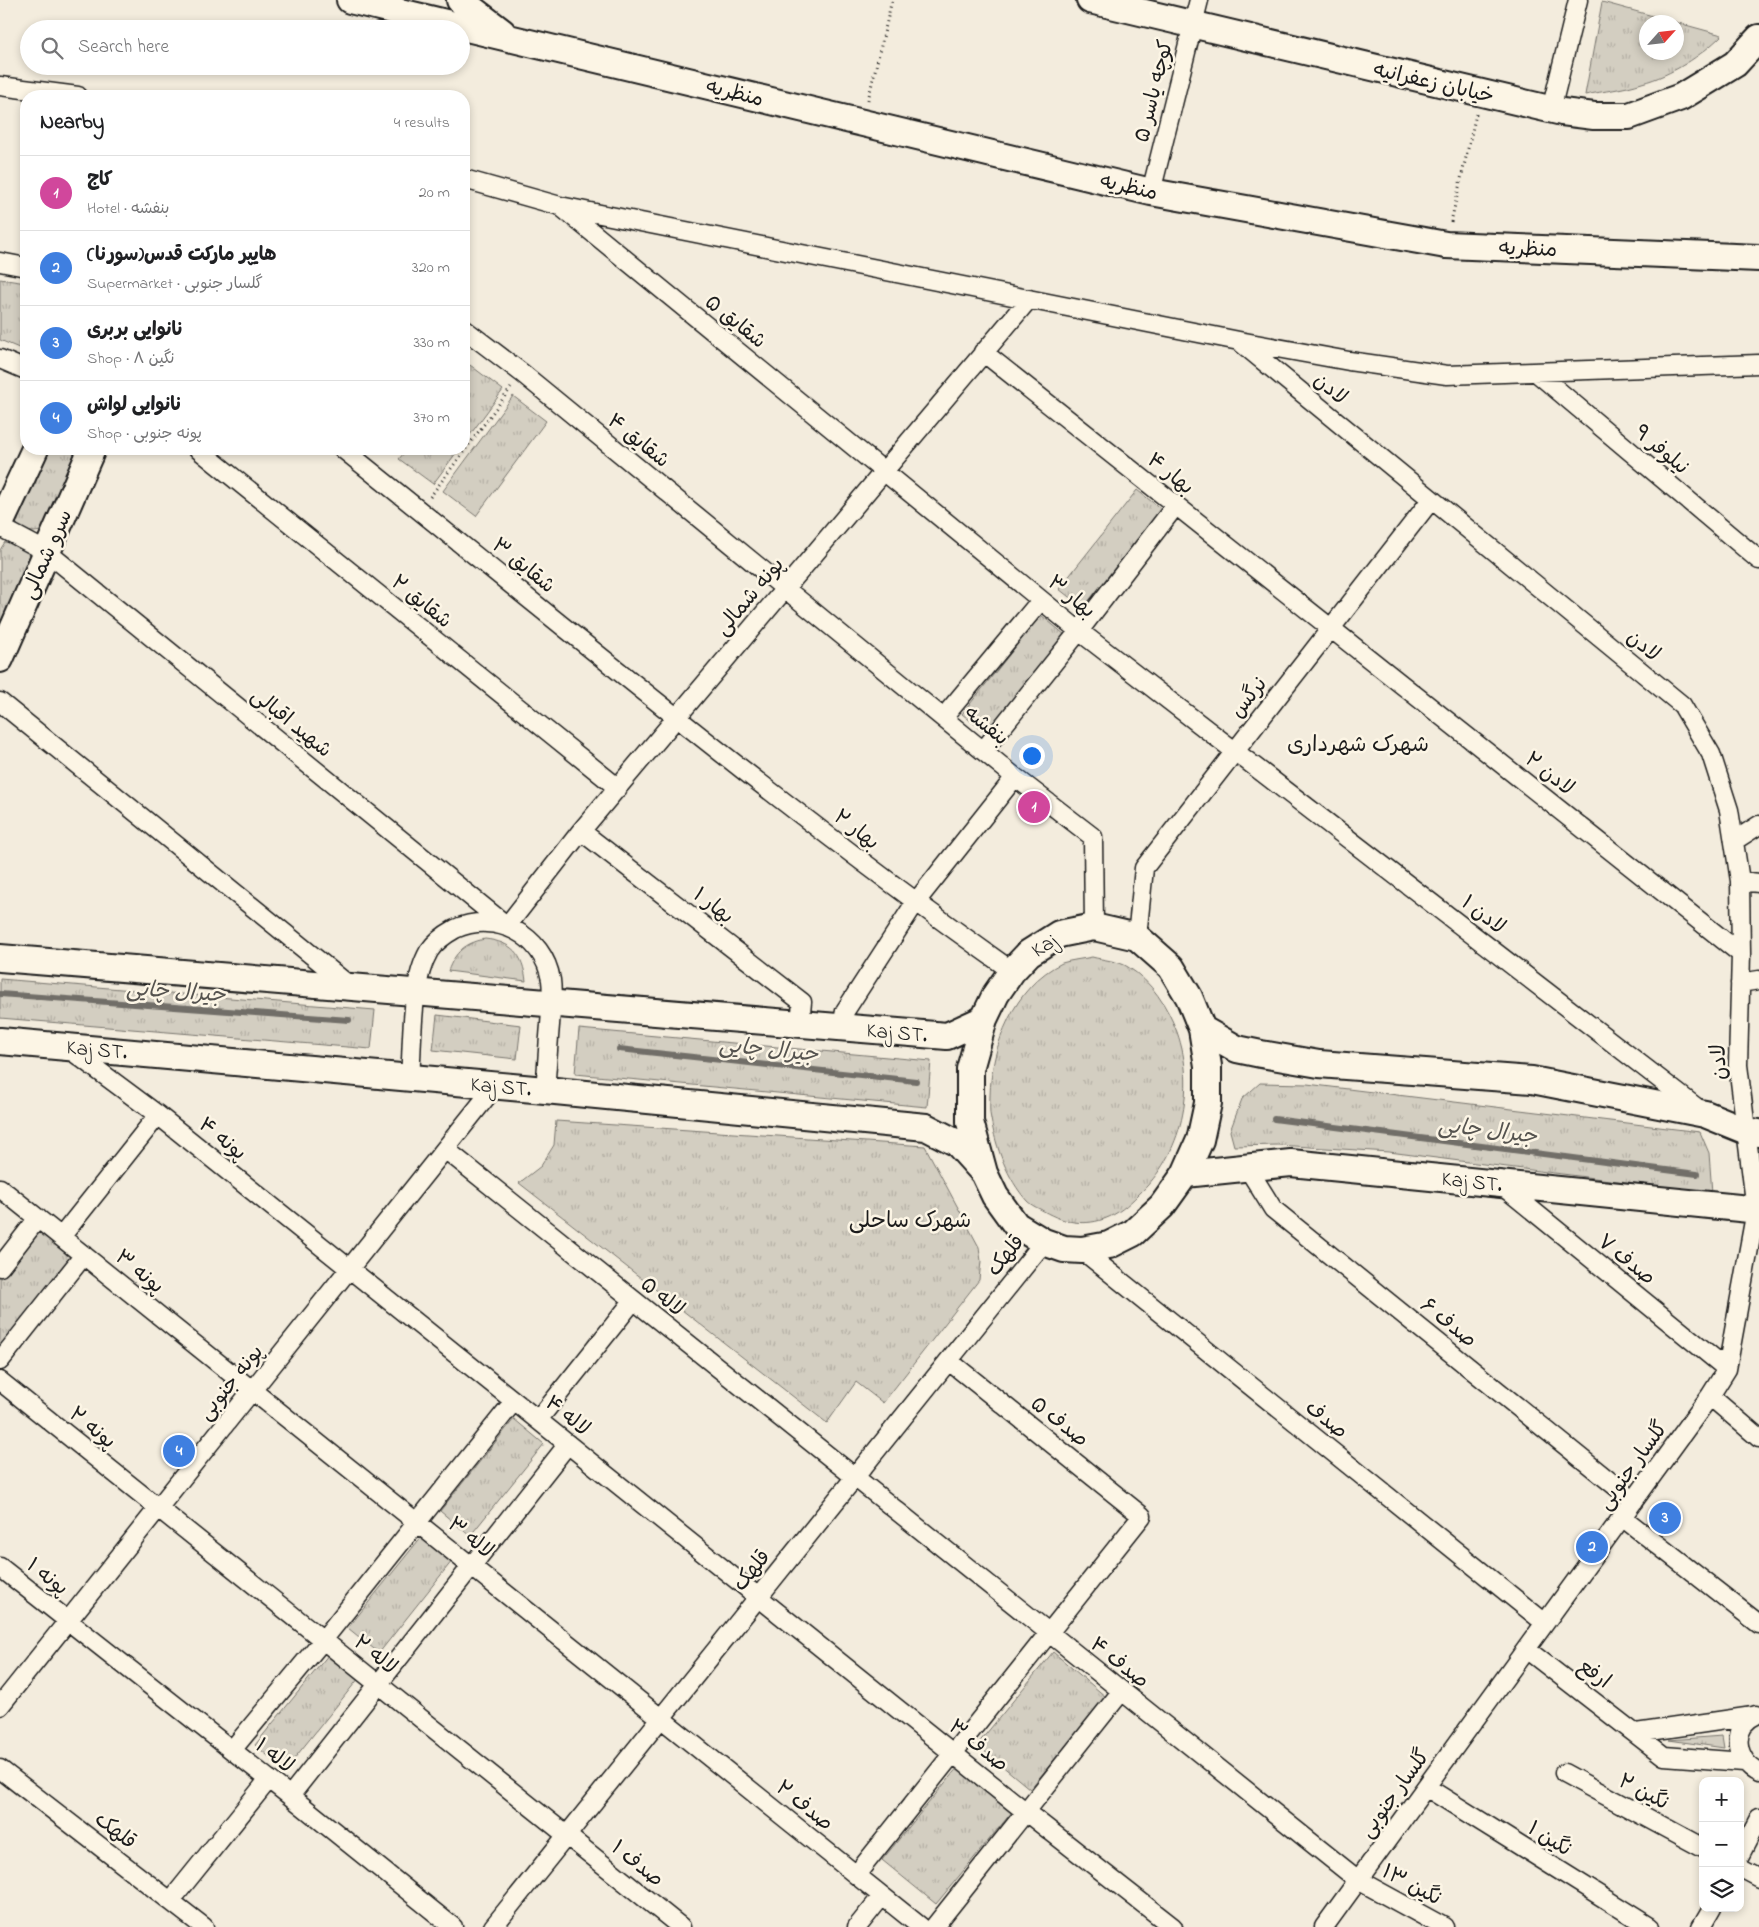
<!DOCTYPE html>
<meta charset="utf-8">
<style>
body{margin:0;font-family:"Indie Flower","Playpen Sans Arabic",sans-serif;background:#f6f6f6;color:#202124}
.controls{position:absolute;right:15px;bottom:15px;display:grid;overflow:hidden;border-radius:10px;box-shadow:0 2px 8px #0003}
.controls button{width:45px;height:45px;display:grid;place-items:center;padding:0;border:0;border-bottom:1px solid #e0e0e0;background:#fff;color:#202124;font:25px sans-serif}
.compass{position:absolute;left:1639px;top:15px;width:45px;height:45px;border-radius:50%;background:#fff;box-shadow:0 2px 8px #0003;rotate:63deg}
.you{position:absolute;left:1031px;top:755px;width:18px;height:18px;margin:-12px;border:4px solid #fff;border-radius:50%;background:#1a73e8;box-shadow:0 0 0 8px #1a73e833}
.badge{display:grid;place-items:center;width:32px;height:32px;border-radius:50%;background:#0f766e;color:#fff;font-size:16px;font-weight:700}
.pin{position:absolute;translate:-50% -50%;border:2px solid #fff;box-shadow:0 1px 5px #0006}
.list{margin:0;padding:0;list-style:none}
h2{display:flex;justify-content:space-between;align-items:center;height:65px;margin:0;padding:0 20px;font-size:21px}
h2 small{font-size:16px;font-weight:400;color:#757577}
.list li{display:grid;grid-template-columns:32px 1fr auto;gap:15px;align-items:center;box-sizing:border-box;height:75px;padding:0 20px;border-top:1px solid #e0e0e0}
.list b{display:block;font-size:19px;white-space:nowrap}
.list p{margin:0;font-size:16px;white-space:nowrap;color:#757577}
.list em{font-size:16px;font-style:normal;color:#757577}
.icon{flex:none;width:28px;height:28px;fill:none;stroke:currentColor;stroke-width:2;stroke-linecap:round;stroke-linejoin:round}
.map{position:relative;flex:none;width:1759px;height:1927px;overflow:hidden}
.search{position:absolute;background:#fff;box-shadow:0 2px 8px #0003;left:20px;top:20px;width:450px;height:55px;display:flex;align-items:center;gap:12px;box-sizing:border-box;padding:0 18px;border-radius:28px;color:#757577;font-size:19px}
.panel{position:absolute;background:#fff;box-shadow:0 2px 8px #0003;left:20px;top:90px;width:450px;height:365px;border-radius:20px}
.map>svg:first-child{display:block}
</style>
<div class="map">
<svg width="1759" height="1927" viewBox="0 0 1759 1927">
<defs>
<pattern id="grass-tufts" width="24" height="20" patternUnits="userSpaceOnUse" patternTransform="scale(1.25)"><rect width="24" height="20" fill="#d3cec1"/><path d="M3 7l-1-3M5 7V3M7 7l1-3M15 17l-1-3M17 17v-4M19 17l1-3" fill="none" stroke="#b5b0a5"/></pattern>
</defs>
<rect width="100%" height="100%" fill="#f3ecdd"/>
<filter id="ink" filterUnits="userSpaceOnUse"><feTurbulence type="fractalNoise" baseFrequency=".02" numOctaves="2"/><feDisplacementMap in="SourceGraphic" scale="10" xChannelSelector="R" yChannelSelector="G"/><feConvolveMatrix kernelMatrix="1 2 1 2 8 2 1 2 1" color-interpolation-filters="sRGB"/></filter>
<g filter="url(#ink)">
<path fill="url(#grass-tufts)" stroke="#78756e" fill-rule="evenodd" d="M1602,2L1722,35C1701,56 1672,75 1642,83C1624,89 1604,91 1585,95ZM1646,22H1676V52H1646Z
M0,279L26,283V351L0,340Z
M470,365L503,390L464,443V373Z
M513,396L546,421L476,516L443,491Z
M43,449H77L41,531C28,534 22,530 14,521Z
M407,449H459L433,484L399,459Z
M1137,490L1161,509L1083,608L1059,589Z
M5,542C16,542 26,548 33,555L0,631V550Z
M1041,615L1065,635L986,733L962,714Z
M485,939C512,942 523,954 526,981L448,971C455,952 465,943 485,939Z
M1092,957C1103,960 1119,961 1128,967C1152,982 1167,1006 1177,1032C1197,1088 1182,1155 1138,1195C1128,1205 1118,1214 1104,1219C1081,1227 1060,1221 1040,1209C1035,1207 1030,1204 1027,1201C1007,1178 996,1148 991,1119C989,1112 990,1103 990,1096C991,1046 1014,986 1062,963C1071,960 1083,959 1092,957Z
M0,979L375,1010L371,1049L0,1018Z
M437,1015L521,1025L517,1059L433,1050Z
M579,1029L931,1061L927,1107L575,1074Z
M1260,1083L1307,1084L1700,1132L1709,1153L1712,1193L1389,1152L1278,1145L1234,1146L1230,1131L1242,1099Z
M556,1121L925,1146L979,1247L981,1261L979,1280L883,1403L856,1382L827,1423L519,1183L541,1166L554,1145Z
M37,1230L71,1257L0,1346V1277Z
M514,1419L544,1444L470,1536L440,1511Z
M422,1536L452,1561L379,1653L348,1628Z
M1053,1652L1106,1697L1030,1789L977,1745Z
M329,1654L359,1678L285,1770L255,1745Z
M1722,1736L1724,1748L1669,1740Z
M958,1767L1012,1812L936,1904L882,1860Z"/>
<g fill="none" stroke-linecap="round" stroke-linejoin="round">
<path stroke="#716e68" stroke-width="6" d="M0,994L349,1020
M619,1049L916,1081
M1274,1119L1697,1174"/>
<defs>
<path id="street" d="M0,86L78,96
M1551,110L1578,0
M464,179L560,206L1239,341L1349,361L1447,375L1759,364
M1151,192L1199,0
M560,206L1079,631L1701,1111
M0,262L26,267
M464,329L522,373L1015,777L1093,837L1094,927
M1239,341L1682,705L1711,754L1729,810L1740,881L1741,954L1738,1065L1756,1210L1727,1369L1710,1396L1324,1927
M983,352C1235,553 1488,753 1741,954
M0,359L26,370
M1536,372L1759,560
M198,449L618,788
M343,449C564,626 781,808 1012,971
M0,527L47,552L507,926L581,831L1029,299
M0,702L351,987
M943,718L1041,600
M983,751L1079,631L1176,505
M581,831L802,1002L800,1024
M1734,841L1759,825
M1740,881L1759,883
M1137,937L1144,868L1431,500
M1740,983L1759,980
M842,1027L845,1011L915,903L1015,777
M68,1048L158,1115L1026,1812L1173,1927
M410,1078C413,1040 410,984 429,951C435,942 446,934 455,929C496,911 543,934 551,980C553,994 551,1010 550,1025C548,1047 547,1068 545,1090
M445,1149L1358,1880L1444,1927
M1247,1167L1273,1209L1634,1501
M1500,1184L1727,1369
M0,1188L921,1927
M61,1237L158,1115
M1082,1250L1545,1623
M0,1267L38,1218
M0,1361L84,1255
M0,1381L681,1927
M1710,1396L1759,1438
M538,1420L633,1301
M1622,1517L1759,1624
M0,1567L290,1796L453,1927
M1526,1649L1664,1756L1744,1762
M0,1706L496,1085
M1756,1715C1730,1726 1735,1762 1759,1772
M1636,1733L1753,1716
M232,1750L323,1640L514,1401
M0,1769L204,1927
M1564,1773L1703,1848
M1426,1787L1650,1927
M290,1796L568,1444
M1740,1855L1759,1818
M1740,1868L1759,1878
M856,1875L1142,1516L949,1361
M177,1893L269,1779
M493,1927L1044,1242
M857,1927L882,1896
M934,1927L1121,1692
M1701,1927L1712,1908"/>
<path id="secondary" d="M350,0L1151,192L1446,245L1759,258
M460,0L502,32
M1090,0L1562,112L1594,116H1629L1681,97L1735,64L1759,38
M0,524L35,449
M0,659L92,449
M1094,927L1137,937L1171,967L1189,997L1202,1029L1208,1066V1103L1200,1140L1185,1174L1162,1206L1133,1233L1109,1245L1082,1250L1064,1249L1044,1242L1016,1225L995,1196L984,1173L970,1122V1069L984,1019L996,994L1012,971L1029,953L1059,934Z
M0,958L947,1036L984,1019
M1202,1029L1237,1049L1261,1054L1319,1064L1532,1080L1705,1114L1747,1131L1759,1133
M0,1041L545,1090L926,1127L957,1143L984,1173
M1185,1174L1291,1163L1759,1210"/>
</defs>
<use href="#street" stroke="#1c1c1c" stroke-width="21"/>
<use href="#secondary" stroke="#1c1c1c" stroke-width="30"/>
<path stroke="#1c1c1c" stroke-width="3" stroke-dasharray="1 4" stroke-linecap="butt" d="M868,100L892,0
M1451,222L1476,114
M430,497L511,388"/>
<use href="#street" stroke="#fcf5e5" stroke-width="18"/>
<use href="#secondary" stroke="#fcf5e5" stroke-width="26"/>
</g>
</g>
<g text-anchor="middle" stroke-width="5" stroke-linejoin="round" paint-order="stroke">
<g font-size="21" fill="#1c1c1c" stroke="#fcf5e5">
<text transform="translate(1434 82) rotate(13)" y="7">خیابان زعفرانیه</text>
<text transform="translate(1153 91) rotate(-76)" y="7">کوچه یاسر ۵</text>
<text transform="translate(735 92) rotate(14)" y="7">منظریه</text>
<text transform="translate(1129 186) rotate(13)" y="7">منظریه</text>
<text transform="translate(1528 248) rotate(2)" y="7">منظریه</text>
<text transform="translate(736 321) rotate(39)" y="7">شقایق ۵</text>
<text transform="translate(1331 388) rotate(40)" y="7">لادن</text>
<text transform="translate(639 440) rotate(39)" y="7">شقایق ۴</text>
<text transform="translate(1662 449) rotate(40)" y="7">نیلوفر ۹</text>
<text transform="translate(1171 473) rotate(39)" y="7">بهار ۴</text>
<text transform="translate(46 554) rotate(-66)" y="7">سرو شمالی</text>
<text transform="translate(524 565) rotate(39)" y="7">شقایق ۳</text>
<text transform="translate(749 596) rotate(-50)" y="7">پونه شمالی</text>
<text transform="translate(1072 596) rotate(39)" y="7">بهار ۳</text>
<text transform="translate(422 601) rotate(39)" y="7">شقایق ۲</text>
<text transform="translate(1644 645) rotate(39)" y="7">لادن</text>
<text transform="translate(1248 697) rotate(-52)" y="7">نرگس</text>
<text transform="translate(292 722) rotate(39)" y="7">شهید اقبالی</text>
<text transform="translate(987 725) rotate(39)" y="7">بنفشه</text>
<text transform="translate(1550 773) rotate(38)" y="7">لادن ۲</text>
<text transform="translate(857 829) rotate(38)" y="7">بهار ۲</text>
<text transform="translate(714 905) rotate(38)" y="7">بهار ۱</text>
<text transform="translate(1484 914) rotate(38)" y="7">لادن ۱</text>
<text transform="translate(1044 945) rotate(-33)" y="7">Kaj</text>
<text transform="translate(897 1032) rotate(5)" y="7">Kaj ST.</text>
<text transform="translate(97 1049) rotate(5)" y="7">Kaj ST.</text>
<text transform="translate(1718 1062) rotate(-93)" y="7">لادن</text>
<text transform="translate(501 1086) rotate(5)" y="7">Kaj ST.</text>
<text transform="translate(223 1138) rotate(39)" y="7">پونه ۴</text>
<text transform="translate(1472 1181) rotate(6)" y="7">Kaj ST.</text>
<text transform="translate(1005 1255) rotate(-51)" y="7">قلهک</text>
<text transform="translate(1627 1259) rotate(39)" y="7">صدف ۷</text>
<text transform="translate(140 1271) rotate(39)" y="7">پونه ۳</text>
<text transform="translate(663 1296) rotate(39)" y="7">لاله ۵</text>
<text transform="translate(1449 1322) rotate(39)" y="7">صدف ۶</text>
<text transform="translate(230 1382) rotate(-51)" y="7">پونه جنوبی</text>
<text transform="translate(568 1415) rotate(39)" y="7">لاله ۴</text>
<text transform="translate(1327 1419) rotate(39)" y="7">صدف</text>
<text transform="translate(1060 1421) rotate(39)" y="7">صدف ۵</text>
<text transform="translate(93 1427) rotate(39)" y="7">پونه ۲</text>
<text transform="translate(1632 1465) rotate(-54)" y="7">گلسار جنوبی</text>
<text transform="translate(471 1537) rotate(39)" y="7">لاله ۳</text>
<text transform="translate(751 1570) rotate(-51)" y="7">قلهک</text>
<text transform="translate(48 1576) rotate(38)" y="7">پونه ۱</text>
<text transform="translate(376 1654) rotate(39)" y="7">لاله ۲</text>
<text transform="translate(1120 1662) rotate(39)" y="7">صدف ۴</text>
<text transform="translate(1595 1673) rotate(37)" y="7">ارفع</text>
<text transform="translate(979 1745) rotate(39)" y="7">صدف ۳</text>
<text transform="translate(275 1755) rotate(38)" y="7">لاله ۱</text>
<text transform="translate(1644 1791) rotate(28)" y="7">نگین ۲</text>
<text transform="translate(1394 1793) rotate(-54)" y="7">گلسار جنوبی</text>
<text transform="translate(805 1805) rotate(39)" y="7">صدف ۲</text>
<text transform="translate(116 1830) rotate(38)" y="7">قلهک</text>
<text transform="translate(1550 1838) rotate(32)" y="7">نگین ۱</text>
<text transform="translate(638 1863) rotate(39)" y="7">صدف ۱</text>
<text transform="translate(1412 1884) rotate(28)" y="7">نگین ۱۳</text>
</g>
<g font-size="22" fill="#1c1c1c" stroke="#fcf5e5">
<text x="1358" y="751">شهرک شهرداری</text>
<text x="910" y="1227">شهرک ساحلی</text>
</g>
<g font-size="22" font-style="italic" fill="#55534f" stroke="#fcf5e5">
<text transform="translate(176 990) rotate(4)" y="8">جیرال چایی</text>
<text transform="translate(769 1048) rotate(6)" y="8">جیرال چایی</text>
<text transform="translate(1488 1129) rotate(7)" y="8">جیرال چایی</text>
</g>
</g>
</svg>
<div class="controls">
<button>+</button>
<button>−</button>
<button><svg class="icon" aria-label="layers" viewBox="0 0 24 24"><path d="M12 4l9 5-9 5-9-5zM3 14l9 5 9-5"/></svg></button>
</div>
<svg class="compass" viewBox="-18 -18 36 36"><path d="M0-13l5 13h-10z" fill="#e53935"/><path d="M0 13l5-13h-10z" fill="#757577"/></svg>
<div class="you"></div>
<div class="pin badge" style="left:1034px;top:807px;background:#d1479c">1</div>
<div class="pin badge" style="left:1592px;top:1547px;background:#3f7fe0">2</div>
<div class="pin badge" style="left:1665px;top:1518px;background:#3f7fe0">3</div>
<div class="pin badge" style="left:179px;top:1451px;background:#3f7fe0">4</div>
<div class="search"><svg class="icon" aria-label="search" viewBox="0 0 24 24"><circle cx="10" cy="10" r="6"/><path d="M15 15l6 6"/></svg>Search here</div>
<section class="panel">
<h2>Nearby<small>4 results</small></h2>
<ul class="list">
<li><span class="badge" style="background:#d1479c">1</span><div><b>کاج</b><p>Hotel · بنفشه</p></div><em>20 m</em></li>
<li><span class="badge" style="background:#3f7fe0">2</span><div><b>هایپر مارکت قدس(سورنا)</b><p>Supermarket · گلسار جنوبی</p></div><em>320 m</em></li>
<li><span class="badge" style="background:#3f7fe0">3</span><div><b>نانوایی بربری</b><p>Shop · نگین ۸</p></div><em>330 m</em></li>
<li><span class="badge" style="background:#3f7fe0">4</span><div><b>نانوایی لواش</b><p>Shop · پونه جنوبی</p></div><em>370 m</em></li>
</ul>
</section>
</div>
